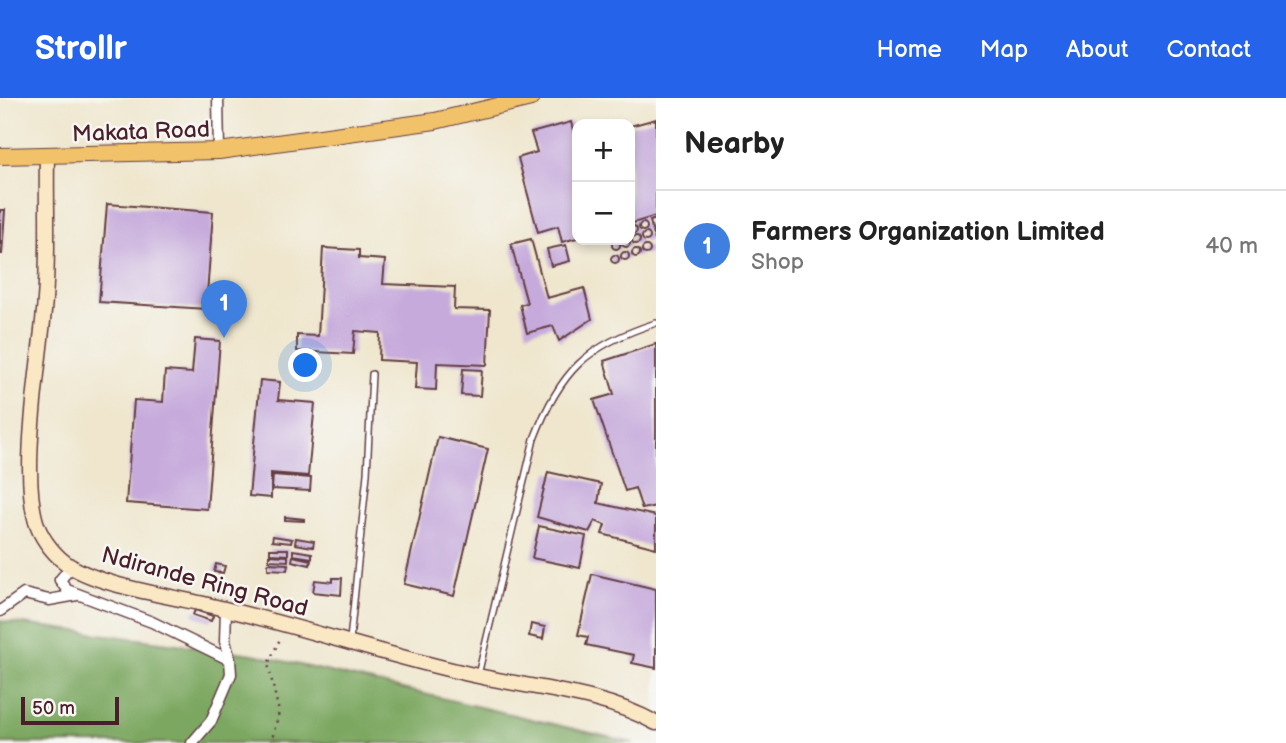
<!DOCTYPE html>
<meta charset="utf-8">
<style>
body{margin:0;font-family:"Balsamiq Sans",sans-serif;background:#f6f6f6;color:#222}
.controls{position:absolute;right:21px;top:21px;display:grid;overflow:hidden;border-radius:14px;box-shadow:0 4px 10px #0003}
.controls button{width:63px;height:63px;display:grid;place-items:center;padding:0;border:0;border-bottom:2px solid #e0e0e0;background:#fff;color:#222;font:35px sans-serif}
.scale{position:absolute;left:21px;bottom:18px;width:98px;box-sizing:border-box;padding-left:7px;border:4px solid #4a1f2b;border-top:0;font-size:19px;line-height:24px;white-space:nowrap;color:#4a1f2b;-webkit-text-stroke:5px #f6f6f2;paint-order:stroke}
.you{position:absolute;left:306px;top:268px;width:24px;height:24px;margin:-18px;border:5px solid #fff;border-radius:50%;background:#1a73e8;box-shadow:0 0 0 10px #1a73e833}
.badge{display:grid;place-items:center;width:46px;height:46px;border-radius:50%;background:#2563eb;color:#fff;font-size:23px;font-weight:700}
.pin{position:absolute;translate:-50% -58px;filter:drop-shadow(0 2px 4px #0008)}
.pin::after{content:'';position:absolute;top:37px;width:24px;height:21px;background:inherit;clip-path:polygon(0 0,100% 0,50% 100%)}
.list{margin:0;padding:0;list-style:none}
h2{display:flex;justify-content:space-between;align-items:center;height:91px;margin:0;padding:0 28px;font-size:30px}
h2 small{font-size:23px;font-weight:400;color:#767676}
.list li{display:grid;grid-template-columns:46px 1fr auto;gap:21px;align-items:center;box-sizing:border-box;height:112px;padding:0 28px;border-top:2px solid #e0e0e0}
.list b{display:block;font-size:26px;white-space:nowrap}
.list p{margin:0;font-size:23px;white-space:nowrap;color:#767676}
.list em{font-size:23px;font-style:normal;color:#767676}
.map{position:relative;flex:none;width:656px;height:645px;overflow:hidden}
header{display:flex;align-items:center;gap:42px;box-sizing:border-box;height:98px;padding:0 35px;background:#2563eb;color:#fff}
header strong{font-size:33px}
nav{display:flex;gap:38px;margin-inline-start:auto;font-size:24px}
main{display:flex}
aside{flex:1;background:#fff}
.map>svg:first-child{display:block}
</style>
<header>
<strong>Strollr</strong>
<nav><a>Home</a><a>Map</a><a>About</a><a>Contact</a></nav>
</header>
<main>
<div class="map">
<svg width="656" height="645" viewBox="0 0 656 645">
<rect width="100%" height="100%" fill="#f6f6f2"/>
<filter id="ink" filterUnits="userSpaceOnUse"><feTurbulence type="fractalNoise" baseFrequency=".0143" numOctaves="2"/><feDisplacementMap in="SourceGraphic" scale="14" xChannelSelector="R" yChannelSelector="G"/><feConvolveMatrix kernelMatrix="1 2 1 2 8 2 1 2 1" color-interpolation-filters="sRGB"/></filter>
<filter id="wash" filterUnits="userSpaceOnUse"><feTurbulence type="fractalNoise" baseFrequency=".00686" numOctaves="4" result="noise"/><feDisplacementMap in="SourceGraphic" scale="28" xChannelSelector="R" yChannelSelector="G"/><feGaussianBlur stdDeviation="1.57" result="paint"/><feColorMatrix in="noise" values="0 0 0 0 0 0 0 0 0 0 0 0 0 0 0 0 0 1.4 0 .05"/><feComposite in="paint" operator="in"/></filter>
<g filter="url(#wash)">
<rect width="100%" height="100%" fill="#efe6cd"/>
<path fill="#7ba760" stroke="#626346" stroke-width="2" d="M0,523L253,556L634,645H0Z"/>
<g id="blocks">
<path fill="#c6aadc" d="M656,21V118L630,126V28Z
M571,24L574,37L577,36V140L562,144L558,128L538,134L518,60L537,54L531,35Z
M107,106L213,114L206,211L99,204Z
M0,112H5L2,156H0Z
M656,121V142H655L650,123Z
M639 129a4 4 0 1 1 8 0a4 4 0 1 1-8 0Z
M629 132a4 4 0 1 1 8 0a4 4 0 1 1-8 0Z
M642 139a4 4 0 1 1 8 0a4 4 0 1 1-8 0Z
M632 142a4 4 0 1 1 8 0a4 4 0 1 1-8 0Z
M531,141L547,200L584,190L592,221L559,243L553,228L527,235L520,207L527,205L511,146Z
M622 145a4 4 0 1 1 8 0a4 4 0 1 1-8 0Z
M612 147a4 4 0 1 1 8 0a4 4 0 1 1-8 0Z
M566,147L570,163L551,168L547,151Z
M642 152a4 4 0 1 1 8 0a4 4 0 1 1-8 0Z
M323,150L359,152V160L385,162L383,186L455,189L454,211L490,212L487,267L437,265L436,292L415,291L417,264L379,262L380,235L355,233L353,256L297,253V237L318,238Z
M632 155a4 4 0 1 1 8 0a4 4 0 1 1-8 0Z
M621 158a4 4 0 1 1 8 0a4 4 0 1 1-8 0Z
M611 161a4 4 0 1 1 8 0a4 4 0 1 1-8 0Z
M195,241L220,243L207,411L126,405L134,302L163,304L165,273L192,275Z
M656,246V408L642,411L635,390L625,393L594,302L614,296L604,263Z
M463,271L482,272L480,298L461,297Z
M260,282L280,284L278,302L315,305L308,378L271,375V400L249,398Z
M438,339L488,351L454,498L404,486Z
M548,374L601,386L598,405L656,418V450L602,436L605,427L595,423L589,434L537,419Z
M273,377L311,380L310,393L272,391Z
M285,419L304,421V423L285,422Z
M539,428L586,438L580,470L532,460Z
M273,438L292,441L291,445L272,443Z
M296,440L314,443L313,449L295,446Z
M270,451H288V457L270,456Z
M293,452L312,455V460L293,457Z
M269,457L288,458V463L269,462Z
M293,458L311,462L310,467L292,463Z
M268,465L288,466L287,472L268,471Z
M216,466L225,468L223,475L214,474Z
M592,476L656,491V570L632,565L634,557L586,547L588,539L578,537Z
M333,480H342L341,497L313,494L315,482L333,484Z
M195,512L213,518L211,523L193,517Z
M531,526L545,529L543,541L529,538Z"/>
</g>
</g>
<g filter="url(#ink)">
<use href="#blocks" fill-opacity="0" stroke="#633d43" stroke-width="2"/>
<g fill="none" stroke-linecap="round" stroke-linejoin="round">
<defs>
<path id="lane" d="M350,542L367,376L372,276
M478,577L534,341C560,273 587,247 656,225"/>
<path id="street" d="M218,0L219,53
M71,469L60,482L67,492L152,524L230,562L231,576L211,623L192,645
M226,511L225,543L230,562
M0,513L24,496L49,502L77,497"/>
<path id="secondary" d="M47,58C46,106 49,154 45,201C41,260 19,374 37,427C43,443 56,459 70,468C104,489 172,498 212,508C301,528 389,559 478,578C537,591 602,595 656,625"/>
<path id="primary" d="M0,58L219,53L435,23L531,0"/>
</defs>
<use href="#lane" stroke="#633d43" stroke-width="8"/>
<use href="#street" stroke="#633d43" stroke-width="13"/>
<use href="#secondary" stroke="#633d43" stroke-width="17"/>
<use href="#primary" stroke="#633d43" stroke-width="18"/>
<path stroke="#633d43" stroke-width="2.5" stroke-dasharray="2 5" stroke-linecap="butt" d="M271,645L279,614L268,566L281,539"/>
<use href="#lane" stroke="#fff" stroke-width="5"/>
<use href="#street" stroke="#fff" stroke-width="10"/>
<use href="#secondary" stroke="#fae7c3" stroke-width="14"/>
<use href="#primary" stroke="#f2c26a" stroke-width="16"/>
</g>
</g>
<g text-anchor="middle" stroke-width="5" stroke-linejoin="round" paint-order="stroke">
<g font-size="23" fill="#4a1f2b" stroke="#f6f6f2">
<text transform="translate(141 33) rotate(-2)" y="8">Makata Road</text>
<text transform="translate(205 483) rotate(15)" y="8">Ndirande Ring Road</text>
</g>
</g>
</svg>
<div class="controls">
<button>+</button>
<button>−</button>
</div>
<div class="scale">50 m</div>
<div class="you"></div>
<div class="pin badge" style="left:224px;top:240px;background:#3f7fe0">1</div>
</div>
<aside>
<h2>Nearby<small></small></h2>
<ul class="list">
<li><span class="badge" style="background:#3f7fe0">1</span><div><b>Farmers Organization Limited</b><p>Shop</p></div><em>40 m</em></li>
</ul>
</aside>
</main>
